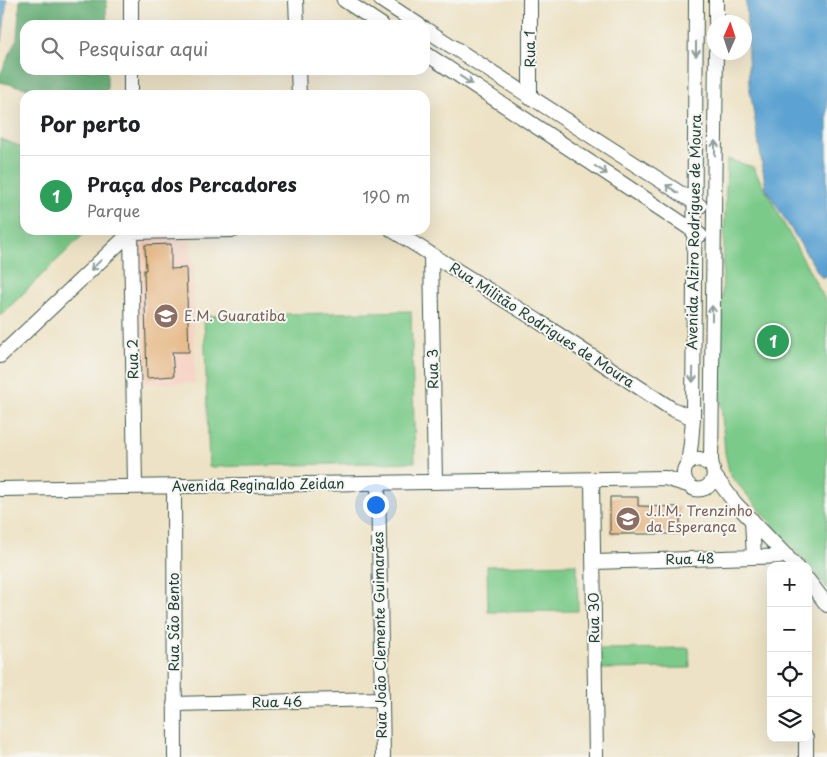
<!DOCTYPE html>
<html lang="pt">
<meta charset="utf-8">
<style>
body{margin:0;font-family:"Playpen Sans",sans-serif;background:#f2f2f2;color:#202124}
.controls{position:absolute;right:15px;bottom:15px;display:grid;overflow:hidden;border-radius:10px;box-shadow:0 5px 20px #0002}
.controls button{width:45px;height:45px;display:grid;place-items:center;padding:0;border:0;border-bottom:1px solid #e0e0e0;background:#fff;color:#202124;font:25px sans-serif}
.compass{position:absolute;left:707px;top:15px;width:45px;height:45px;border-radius:50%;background:#fff;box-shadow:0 5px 20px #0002;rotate:3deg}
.you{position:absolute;left:375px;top:504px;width:18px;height:18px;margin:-12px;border:4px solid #fff;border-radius:50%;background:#1a73e8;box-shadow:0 0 0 8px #1a73e833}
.badge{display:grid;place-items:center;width:32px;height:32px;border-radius:50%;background:#ea580c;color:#fff;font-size:16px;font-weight:700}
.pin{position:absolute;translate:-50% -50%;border:2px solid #fff;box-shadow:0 1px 5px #0006}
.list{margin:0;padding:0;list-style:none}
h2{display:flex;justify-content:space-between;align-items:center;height:65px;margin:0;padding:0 20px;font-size:21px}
h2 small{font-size:16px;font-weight:400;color:#757577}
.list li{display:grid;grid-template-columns:32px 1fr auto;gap:15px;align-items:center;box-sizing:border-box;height:80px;padding:0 20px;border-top:1px solid #e0e0e0}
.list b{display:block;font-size:19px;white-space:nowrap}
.list p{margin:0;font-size:16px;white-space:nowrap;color:#757577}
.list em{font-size:16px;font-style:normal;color:#757577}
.icon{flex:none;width:28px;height:28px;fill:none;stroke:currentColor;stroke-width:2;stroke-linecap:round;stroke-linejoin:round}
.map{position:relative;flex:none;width:827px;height:757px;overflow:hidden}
.search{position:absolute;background:#fff;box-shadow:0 5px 20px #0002;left:20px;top:20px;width:410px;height:55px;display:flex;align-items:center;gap:12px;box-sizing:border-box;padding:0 18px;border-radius:15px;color:#757577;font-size:19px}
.panel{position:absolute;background:#fff;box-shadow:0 5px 20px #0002;left:20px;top:90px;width:410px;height:145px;border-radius:15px}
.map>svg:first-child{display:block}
</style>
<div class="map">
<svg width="827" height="757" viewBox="0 0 827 757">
<rect width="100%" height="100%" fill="#f6f6f2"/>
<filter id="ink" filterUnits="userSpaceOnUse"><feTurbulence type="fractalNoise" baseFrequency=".02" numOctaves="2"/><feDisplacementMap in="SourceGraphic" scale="10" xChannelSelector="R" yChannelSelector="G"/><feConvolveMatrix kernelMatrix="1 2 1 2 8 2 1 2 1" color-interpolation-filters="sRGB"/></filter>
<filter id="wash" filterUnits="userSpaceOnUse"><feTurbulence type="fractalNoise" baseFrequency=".0096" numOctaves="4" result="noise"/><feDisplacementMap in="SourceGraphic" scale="20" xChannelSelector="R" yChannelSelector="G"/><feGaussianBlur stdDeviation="1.12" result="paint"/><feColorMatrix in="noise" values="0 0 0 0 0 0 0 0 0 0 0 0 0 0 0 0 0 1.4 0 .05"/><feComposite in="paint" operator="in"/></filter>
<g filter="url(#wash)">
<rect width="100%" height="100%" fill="#ede2c5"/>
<path fill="#f6d2c3" d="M191,235L195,383L140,384L136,237Z"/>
<path fill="#7cca89" stroke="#4e845e" d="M0,139L25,148V230H88L0,316Z
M727,159L753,167L827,303V588L730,475L725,453L719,379Z
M411,311L415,462L209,467L204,316Z
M577,564L578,611L488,612L487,566Z
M689,648L690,668L599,669V649Z"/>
<path fill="#65ae75" stroke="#427654" d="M20,0H106L107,25H25V70H107V95H56L0,82V75L17,39Z"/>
<path fill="#5ca2d2" stroke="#3e7083" d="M0,0H7L2,41L0,44Z
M746,0H827V277H821L766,189L749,84Z"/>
<g id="blocks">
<path fill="#e6b886" d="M171,244V269L186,268L189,352H172L174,376L147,378L144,270H146L145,245Z
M610,497H638V506L680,507V534H610Z"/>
</g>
</g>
<g filter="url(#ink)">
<use href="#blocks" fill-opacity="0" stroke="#3e564a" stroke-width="1"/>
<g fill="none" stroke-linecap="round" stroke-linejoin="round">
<defs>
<path id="street" d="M131,0V25
M296,0L297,25
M344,0L382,25
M381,0L419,25
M530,0V98
M716,22V0
M425,29L700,206
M716,52L711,460L714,475L735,503L796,566
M425,53L700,235
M131,70V95
M298,70L299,95
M131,230L135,487
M392,230L538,321L672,409L693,418
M131,232L234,230
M431,255L435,482
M0,356L131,232
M688,464L691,443L693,418L696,0
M712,466L700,459C673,461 684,497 705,488C710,486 713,481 714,475
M592,480L596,757
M378,483L383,757
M174,487L175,757
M0,489L665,478L688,485
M752,520L754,557
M594,562L787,556
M808,580L827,605
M174,704L381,699
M806,738V757"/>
</defs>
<use href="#street" stroke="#3e564a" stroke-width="16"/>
<use href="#street" stroke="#fff" stroke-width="14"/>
</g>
<defs><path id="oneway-shaft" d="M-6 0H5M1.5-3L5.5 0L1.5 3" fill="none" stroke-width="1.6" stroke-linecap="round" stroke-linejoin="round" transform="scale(1.25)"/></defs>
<g stroke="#8f9e9a">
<use href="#oneway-shaft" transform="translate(696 49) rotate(90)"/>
<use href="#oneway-shaft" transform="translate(466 80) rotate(33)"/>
<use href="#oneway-shaft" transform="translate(715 148) rotate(-90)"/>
<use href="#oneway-shaft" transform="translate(601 170) rotate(33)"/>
<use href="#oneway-shaft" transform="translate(672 189) rotate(-147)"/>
<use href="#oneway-shaft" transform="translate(96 265) rotate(136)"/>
<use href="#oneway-shaft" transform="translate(712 313) rotate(-90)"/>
<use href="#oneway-shaft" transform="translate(693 375) rotate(91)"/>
</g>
</g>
<defs>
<symbol id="school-disc" viewBox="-11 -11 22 22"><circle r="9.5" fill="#8d6e63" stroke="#f6f6f2"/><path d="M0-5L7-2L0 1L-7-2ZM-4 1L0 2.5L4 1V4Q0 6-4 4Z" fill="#fff"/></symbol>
</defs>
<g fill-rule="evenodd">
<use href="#school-disc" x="152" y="302" width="28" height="28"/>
<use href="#school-disc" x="614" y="505" width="28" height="28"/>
</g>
<g text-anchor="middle" stroke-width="4" stroke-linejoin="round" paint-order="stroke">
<g font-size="14" fill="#1f3d34" stroke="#f6f6f2">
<text transform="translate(530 49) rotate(-91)" y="5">Rua 1</text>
<text transform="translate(694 232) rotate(-89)" y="5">Avenida Alziro Rodrigues de Moura</text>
<text transform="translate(542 325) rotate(33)" y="5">Rua Militão Rodrigues de Moura</text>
<text transform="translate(133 359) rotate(-91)" y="5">Rua 2</text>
<text transform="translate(433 369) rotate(-91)" y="5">Rua 3</text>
<text transform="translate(258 485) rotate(-1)" y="5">Avenida Reginaldo Zeidan</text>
<text transform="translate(690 559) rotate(-2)" y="5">Rua 48</text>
<text transform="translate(594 618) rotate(-91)" y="5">Rua 30</text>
<text transform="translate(174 622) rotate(-90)" y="5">Rua São Bento</text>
<text transform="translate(380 635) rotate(-91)" y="5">Rua João Clemente Guimarães</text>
<text transform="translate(277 702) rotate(-1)" y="5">Rua 46</text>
</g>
<g font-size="14" fill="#785e54" stroke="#f6f6f2" text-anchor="start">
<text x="184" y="321">E.M. Guaratiba</text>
<text x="646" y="516">J.I.M. Trenzinho<tspan x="646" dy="16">da Esperança</tspan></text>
</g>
</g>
</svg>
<div class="controls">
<button>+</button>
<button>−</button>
<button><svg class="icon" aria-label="locate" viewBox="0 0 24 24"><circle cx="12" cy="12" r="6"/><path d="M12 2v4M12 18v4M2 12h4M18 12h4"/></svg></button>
<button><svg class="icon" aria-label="layers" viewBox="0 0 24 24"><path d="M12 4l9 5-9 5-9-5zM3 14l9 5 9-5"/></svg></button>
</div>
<svg class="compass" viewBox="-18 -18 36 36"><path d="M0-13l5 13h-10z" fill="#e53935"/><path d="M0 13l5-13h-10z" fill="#757577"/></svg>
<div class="you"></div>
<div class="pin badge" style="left:773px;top:341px;background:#2e9e5b">1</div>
<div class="search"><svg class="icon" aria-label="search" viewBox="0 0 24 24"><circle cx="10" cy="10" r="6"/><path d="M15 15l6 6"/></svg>Pesquisar aqui</div>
<section class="panel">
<h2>Por perto<small></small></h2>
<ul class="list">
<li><span class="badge" style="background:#2e9e5b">1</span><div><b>Praça dos Percadores</b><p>Parque</p></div><em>190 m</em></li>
</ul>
</section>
</div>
